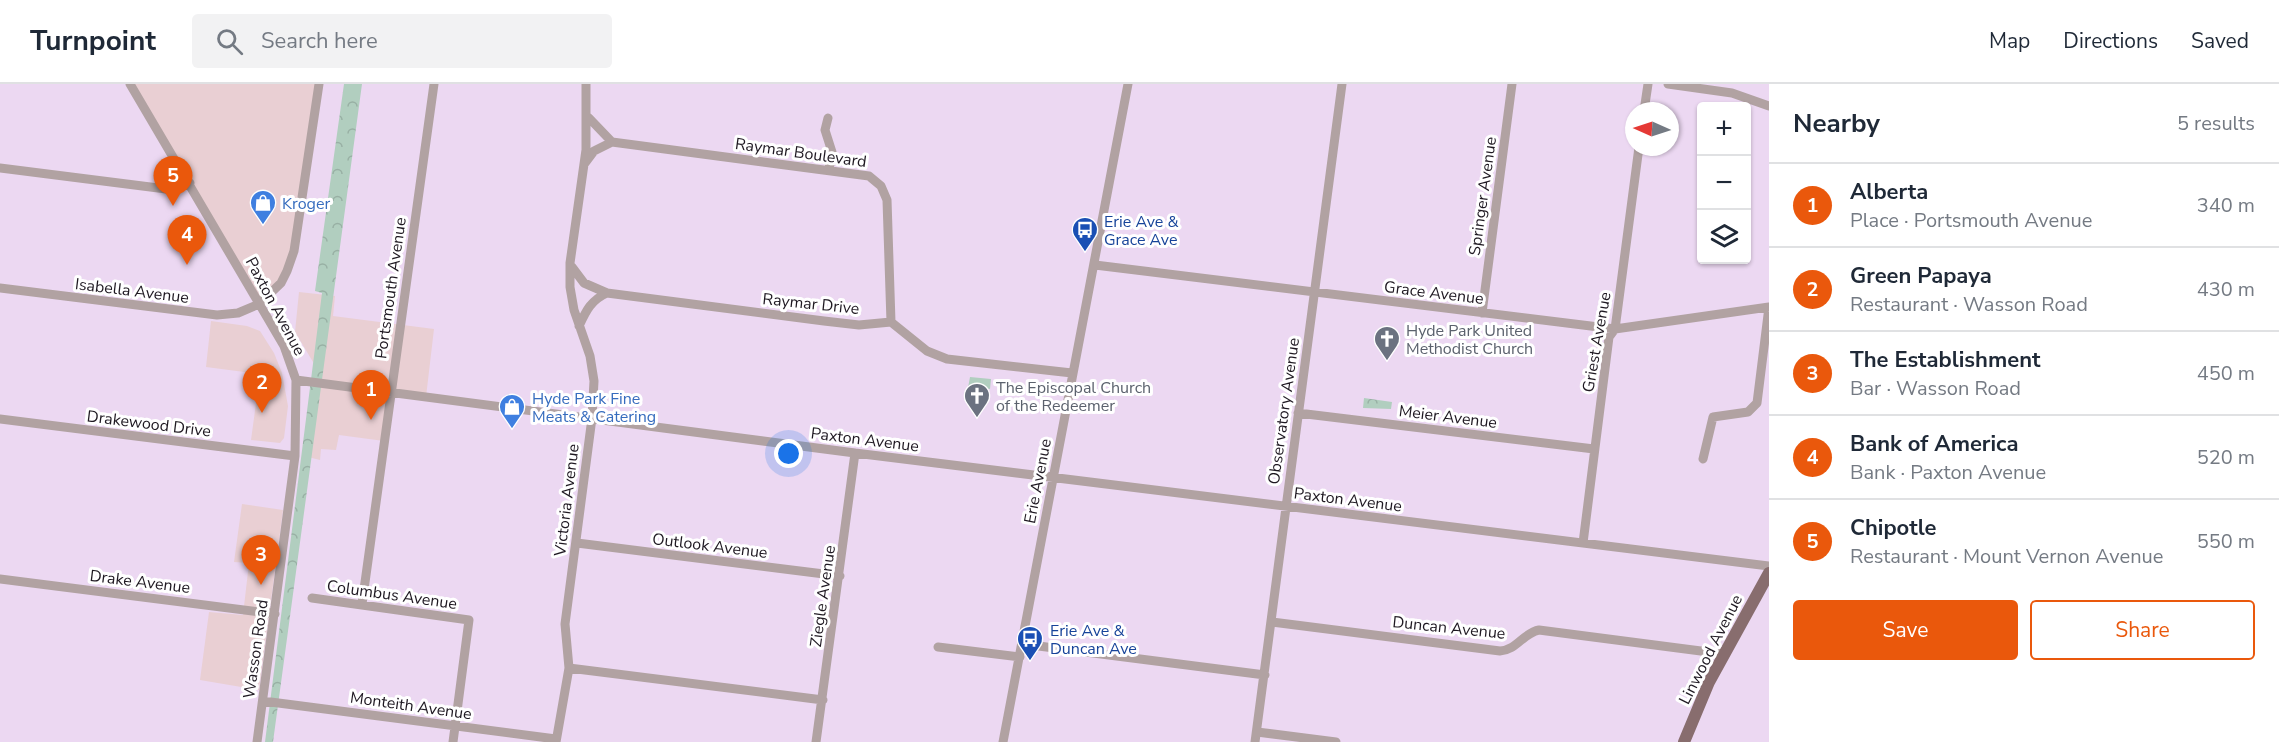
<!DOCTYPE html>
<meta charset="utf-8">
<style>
body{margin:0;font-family:"Nunito Sans",sans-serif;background:#f2f2f3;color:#1f2937}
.controls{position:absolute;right:18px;top:18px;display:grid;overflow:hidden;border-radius:6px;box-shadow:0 2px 4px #0004}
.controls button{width:54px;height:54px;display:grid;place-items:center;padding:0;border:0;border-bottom:2px solid #e0e1e3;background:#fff;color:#1f2937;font:30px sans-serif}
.compass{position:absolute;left:1625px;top:18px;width:54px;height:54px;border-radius:50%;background:#fff;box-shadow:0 2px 4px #0004;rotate:273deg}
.you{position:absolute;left:789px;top:370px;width:21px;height:21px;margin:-15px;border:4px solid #fff;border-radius:50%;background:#1a73e8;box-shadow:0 0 0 9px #1a73e833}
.badge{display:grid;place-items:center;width:39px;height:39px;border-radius:50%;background:#ea580c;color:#fff;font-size:20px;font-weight:700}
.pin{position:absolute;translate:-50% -50px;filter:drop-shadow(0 2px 3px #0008)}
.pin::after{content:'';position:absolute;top:32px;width:21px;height:18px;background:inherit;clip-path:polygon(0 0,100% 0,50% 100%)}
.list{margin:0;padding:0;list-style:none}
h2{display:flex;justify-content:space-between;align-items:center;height:78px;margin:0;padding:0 24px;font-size:26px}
h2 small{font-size:20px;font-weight:400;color:#747a83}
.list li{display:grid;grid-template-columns:39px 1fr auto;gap:18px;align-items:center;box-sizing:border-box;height:84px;padding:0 24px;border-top:2px solid #e0e1e3}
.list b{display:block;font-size:22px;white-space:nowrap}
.list p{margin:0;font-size:20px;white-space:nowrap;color:#747a83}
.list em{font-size:20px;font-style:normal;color:#747a83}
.actions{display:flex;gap:12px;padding:18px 24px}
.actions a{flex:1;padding:14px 0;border:2px solid #ea580c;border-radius:6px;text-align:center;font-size:21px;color:#ea580c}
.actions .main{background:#ea580c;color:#fff}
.icon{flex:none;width:33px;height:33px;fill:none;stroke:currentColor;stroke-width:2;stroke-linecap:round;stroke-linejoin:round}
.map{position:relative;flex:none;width:1769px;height:658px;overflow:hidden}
header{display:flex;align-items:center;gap:36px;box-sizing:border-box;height:84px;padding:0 30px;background:#fff;border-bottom:2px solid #e0e1e3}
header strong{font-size:28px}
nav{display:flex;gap:33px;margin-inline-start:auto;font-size:21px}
.search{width:420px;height:54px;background:#f2f2f3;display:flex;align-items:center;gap:15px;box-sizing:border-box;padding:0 21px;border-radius:6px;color:#747a83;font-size:22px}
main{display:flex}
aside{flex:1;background:#fff}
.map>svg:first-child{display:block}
</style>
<header>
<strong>Turnpoint</strong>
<div class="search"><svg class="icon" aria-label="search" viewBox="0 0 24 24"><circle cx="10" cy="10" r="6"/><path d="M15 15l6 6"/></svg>Search here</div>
<nav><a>Map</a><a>Directions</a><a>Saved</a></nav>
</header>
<main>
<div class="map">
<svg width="1769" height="658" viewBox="0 0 1769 658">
<defs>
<pattern id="forest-crowns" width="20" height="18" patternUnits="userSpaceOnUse" patternTransform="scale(1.5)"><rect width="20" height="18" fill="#b1cebf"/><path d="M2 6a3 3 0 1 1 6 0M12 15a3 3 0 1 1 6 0" fill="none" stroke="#98b0a4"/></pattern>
</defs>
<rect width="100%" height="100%" fill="#ecd8f2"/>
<path fill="#e9cfd3" d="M130,0H319L287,187L259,220Z
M299,208L335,212L333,232L434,245L426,313L390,309L384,357L339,351L336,366L321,365L320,376L304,372L316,283L295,248Z
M211,237L247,242L260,247L274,269L282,289L288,322L284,354L280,359L251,356L260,290L206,283Z
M242,420L283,426L259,606L200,596L209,528L243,531L249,479L234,478Z"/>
<path fill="url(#forest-crowns)" d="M344,0H362L273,658H265L322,209L315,207Z
M970,293L991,295L990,305L974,303L973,309H967Z
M1364,314L1392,318L1391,325L1363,324Z"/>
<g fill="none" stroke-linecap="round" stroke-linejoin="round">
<path stroke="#b1a2a2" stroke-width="9" d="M130,0L284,262L296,296L295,372L257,658
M1668,0L1732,9L1769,22
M1644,27L1648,0
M589,34L612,58
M828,34L825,46L832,68L829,86
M585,79L594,67L612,58L869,92L881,102L887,116L891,238
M0,84L174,106L190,99
M1095,181L1615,245L1769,223
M572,183L584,199L607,209L824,237L859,241L891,238L927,267L947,275L1072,289
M0,204L217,231L238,229L259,220L281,199L287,187L294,167L319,0
M1482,229L1512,0
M579,242C586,227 591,216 607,209
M296,296L855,369L1769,482
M1298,329L1594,365
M0,335L295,372
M1703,375L1713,333L1748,328L1757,319L1769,223
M577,459L840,492
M1583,459L1609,253L1615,245L1639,63
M0,495L275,530
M312,514L469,536L453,658
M362,520L434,0
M1272,538L1500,567C1517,566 1523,549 1539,546L1724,570
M1023,560L1265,591
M938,563L1020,573
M569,584L823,616
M263,617L556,655
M1257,648L1336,658
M556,658L569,584L565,540L592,334L594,297L590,272L574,226L570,203V179L586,66V0
M816,658L855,369
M1003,658L1128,0
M1255,658L1342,0"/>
<path stroke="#886d6e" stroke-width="12" d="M1684,658L1709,598L1769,489"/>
</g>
<defs>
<symbol id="shop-pin" viewBox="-11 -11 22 30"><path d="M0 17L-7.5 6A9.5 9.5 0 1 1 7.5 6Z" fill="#3f7fe0" stroke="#fff"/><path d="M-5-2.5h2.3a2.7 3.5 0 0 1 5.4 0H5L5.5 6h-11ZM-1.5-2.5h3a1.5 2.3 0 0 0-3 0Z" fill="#fff"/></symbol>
<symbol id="bus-pin" viewBox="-11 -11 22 30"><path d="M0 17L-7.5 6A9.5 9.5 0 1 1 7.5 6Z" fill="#1a4fb4" stroke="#fff"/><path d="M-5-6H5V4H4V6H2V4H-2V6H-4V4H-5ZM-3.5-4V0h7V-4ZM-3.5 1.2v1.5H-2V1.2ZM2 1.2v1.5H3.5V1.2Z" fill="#fff"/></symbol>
<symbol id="church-pin" viewBox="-11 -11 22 30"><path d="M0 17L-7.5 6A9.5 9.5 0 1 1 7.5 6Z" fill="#6b7280" stroke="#fff"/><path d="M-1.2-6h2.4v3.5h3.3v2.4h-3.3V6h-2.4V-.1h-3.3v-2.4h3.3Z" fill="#fff"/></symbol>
</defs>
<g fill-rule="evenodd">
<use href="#shop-pin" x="248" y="104" width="30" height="40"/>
<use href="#bus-pin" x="1070" y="131" width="30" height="40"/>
<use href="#church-pin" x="1372" y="240" width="30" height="40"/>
<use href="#church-pin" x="962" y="297" width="30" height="40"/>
<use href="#shop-pin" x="497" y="308" width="30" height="40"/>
<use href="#bus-pin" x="1015" y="540" width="30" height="40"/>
</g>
<g text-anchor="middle" stroke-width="6" stroke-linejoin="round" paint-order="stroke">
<g font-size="16" fill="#1e1821" stroke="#fff">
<text transform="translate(801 68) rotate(8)" y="6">Raymar Boulevard</text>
<text transform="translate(1482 112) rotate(-82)" y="6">Springer Avenue</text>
<text transform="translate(390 204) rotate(-82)" y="6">Portsmouth Avenue</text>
<text transform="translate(132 206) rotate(7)" y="6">Isabella Avenue</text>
<text transform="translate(1434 208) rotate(7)" y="6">Grace Avenue</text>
<text transform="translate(811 219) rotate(6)" y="6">Raymar Drive</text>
<text transform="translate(276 222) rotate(62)" y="6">Paxton Avenue</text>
<text transform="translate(1596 258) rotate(-80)" y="6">Griest Avenue</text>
<text transform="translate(1283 327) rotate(-82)" y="6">Observatory Avenue</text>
<text transform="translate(1448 332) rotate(7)" y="6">Meier Avenue</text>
<text transform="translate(149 339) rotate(7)" y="6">Drakewood Drive</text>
<text transform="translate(865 355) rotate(7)" y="6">Paxton Avenue</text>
<text transform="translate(1037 397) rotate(-79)" y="6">Erie Avenue</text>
<text transform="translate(1348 415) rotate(7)" y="6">Paxton Avenue</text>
<text transform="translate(566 416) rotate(-83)" y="6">Victoria Avenue</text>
<text transform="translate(710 461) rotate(7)" y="6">Outlook Avenue</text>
<text transform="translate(140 497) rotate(7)" y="6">Drake Avenue</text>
<text transform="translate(392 510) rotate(8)" y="6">Columbus Avenue</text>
<text transform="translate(822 512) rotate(-82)" y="6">Ziegle Avenue</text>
<text transform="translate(1449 543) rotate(6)" y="6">Duncan Avenue</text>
<text transform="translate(255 565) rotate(-82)" y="6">Wasson Road</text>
<text transform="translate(1710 565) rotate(-63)" y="6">Linwood Avenue</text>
<text transform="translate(411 621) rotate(8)" y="6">Monteith Avenue</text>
</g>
<g font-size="16" fill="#366cbe" stroke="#fff" text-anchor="start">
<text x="282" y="125">Kroger</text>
<text x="532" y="320">Hyde Park Fine<tspan x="532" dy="18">Meats &amp; Catering</tspan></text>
</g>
<g font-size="16" fill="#164399" stroke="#fff" text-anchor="start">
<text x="1104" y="143">Erie Ave &amp;<tspan x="1104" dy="18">Grace Ave</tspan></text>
<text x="1050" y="552">Erie Ave &amp;<tspan x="1050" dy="18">Duncan Ave</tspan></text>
</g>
<g font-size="16" fill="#5b616d" stroke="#fff" text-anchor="start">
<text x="1406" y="252">Hyde Park United<tspan x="1406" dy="18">Methodist Church</tspan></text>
<text x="996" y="309">The Episcopal Church<tspan x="996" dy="18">of the Redeemer</tspan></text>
</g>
</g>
</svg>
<div class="controls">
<button>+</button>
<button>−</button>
<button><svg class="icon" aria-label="layers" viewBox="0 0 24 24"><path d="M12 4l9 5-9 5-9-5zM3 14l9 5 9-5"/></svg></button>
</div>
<svg class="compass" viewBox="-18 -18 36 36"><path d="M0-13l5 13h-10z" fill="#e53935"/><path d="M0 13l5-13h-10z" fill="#747a83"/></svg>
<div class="you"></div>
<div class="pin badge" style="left:371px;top:336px">1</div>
<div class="pin badge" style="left:262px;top:329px">2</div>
<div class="pin badge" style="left:261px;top:501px">3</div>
<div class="pin badge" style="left:187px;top:181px">4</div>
<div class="pin badge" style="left:173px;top:122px">5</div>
</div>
<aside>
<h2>Nearby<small>5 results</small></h2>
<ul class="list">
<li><span class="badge">1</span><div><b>Alberta</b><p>Place · Portsmouth Avenue</p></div><em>340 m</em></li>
<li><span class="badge">2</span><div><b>Green Papaya</b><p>Restaurant · Wasson Road</p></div><em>430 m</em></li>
<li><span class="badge">3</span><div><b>The Establishment</b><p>Bar · Wasson Road</p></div><em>450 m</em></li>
<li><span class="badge">4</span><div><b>Bank of America</b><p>Bank · Paxton Avenue</p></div><em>520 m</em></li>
<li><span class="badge">5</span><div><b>Chipotle</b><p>Restaurant · Mount Vernon Avenue</p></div><em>550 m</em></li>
</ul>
<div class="actions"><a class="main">Save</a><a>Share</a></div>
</aside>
</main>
